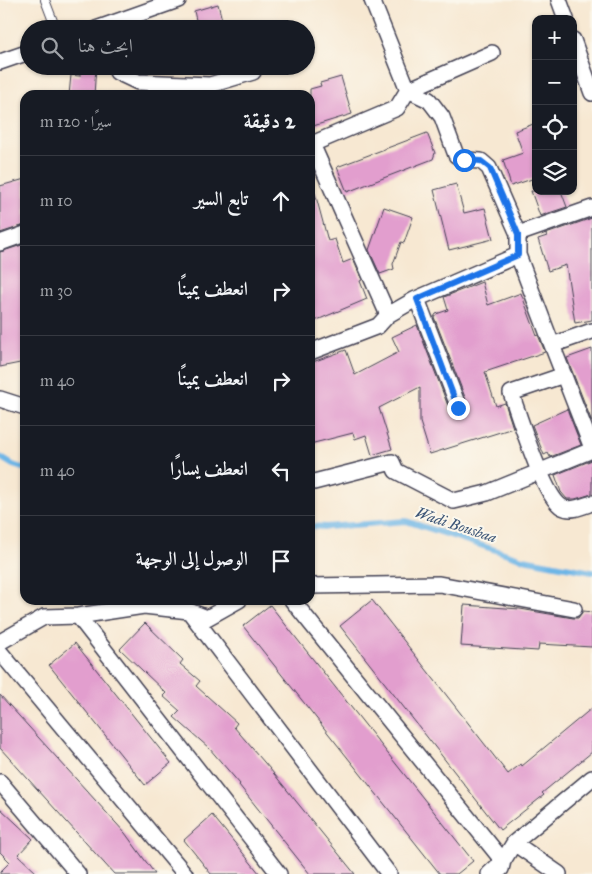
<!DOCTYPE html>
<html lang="ar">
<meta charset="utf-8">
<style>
body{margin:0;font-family:"IM FELL Great Primer",Amiri,serif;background:#20242c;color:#f1f3f6;direction:rtl}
.controls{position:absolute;right:15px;top:15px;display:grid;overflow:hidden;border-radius:10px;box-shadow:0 1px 4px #0004}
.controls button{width:45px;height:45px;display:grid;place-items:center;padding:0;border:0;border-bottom:1px solid #363941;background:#171b24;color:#f1f3f6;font:25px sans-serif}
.stop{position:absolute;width:15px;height:15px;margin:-11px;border:4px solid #1a73e8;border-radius:50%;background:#fff}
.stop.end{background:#1a73e8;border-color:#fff;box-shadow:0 1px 5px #0008}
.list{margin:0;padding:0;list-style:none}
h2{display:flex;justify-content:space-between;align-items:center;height:65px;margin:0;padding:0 20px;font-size:21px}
h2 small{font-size:16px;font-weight:400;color:#9ea1a6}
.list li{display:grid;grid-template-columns:32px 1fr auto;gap:15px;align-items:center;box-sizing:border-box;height:90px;padding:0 20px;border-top:1px solid #363941}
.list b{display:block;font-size:19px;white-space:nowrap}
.list em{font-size:16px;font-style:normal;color:#9ea1a6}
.icon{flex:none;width:28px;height:28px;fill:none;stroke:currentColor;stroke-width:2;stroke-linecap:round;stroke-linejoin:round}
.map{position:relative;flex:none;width:592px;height:874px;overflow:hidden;direction:ltr}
.search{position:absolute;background:#171b24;box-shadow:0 1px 4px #0004;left:20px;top:20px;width:295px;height:55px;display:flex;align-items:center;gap:12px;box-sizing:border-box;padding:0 18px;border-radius:28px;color:#9ea1a6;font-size:19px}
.panel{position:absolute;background:#171b24;box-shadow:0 1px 4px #0004;left:20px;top:90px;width:295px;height:515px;border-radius:15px;direction:rtl}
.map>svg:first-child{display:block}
</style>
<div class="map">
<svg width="592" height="874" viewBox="0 0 592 874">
<rect width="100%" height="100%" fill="#fbf7ec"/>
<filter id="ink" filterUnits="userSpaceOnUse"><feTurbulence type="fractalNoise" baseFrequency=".02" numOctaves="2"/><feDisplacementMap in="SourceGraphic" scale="10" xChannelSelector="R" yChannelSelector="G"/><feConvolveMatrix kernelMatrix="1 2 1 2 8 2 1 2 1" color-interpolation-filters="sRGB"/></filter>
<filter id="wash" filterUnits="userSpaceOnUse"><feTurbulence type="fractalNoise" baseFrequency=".0096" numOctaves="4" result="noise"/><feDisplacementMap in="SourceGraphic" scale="20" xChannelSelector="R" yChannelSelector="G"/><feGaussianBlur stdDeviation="1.12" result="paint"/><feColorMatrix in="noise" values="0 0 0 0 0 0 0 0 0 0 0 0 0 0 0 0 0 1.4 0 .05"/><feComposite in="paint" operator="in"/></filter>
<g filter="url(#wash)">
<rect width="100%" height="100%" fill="#f7e8d2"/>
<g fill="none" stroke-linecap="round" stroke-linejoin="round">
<path stroke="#6eb6e6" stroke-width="6" d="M0,457L13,465L25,469
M310,526L326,527L406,521L523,559L592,572"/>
</g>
<g id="blocks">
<path fill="#e29ece" d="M218,4L223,24L205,29H198L194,11Z
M80,66H96L94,95H69L71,75L80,76Z
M341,77L352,114L310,127V89L321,86L320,83Z
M536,123V182H534L532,179L511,186L503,160L523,153L515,131Z
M427,133L435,153L433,159L347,192L337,167Z
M25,179V225L0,233V186Z
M456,184L464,213L485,208L493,239L449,250L434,190Z
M531,191H561L567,207L540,216Z
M315,193L328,241L335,239L343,263L353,259L362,280L360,281L367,299L310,323V194Z
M384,207L413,217L404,243L401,242L393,264L394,269L380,274L369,250Z
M592,218V320L575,323L566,265L548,271L538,239L547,236L546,234Z
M25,244V362L0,367V252Z
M482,282L488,305L521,293L537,336L538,335L545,352L485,372L496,406L505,403L513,428L430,454L420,422V387L379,408L392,449L372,455L366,435L355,439L353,433L310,444V363L346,350L355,375L399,352L392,337L417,325L450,411L457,417H462L466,414L468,410V405L434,317L436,314L448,310L444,297Z
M592,349V422L567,358Z
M567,409L581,445L550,457L548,453L544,455L532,425Z
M592,460V494L575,499H567L561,492L555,475Z
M372,600L508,774L521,764L522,766L592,708V752L542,793L544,795L500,830L340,626Z
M270,605L473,861L457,874H440L243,626Z
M464,605L520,609L573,618H578L583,611L592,612V647L539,644L538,651L461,646Z
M145,623L183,660L180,664L200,681L196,686L237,723L234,727L270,769L355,874H310L239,785L240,784L209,748L174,717L180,711L163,696L166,693L120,649Z
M75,643L171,763L145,785L49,665Z
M0,695L125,833L155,874H114L0,748Z
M0,808L33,839L18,855L38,874H0V872L10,862L0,852Z
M212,815L260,874H211L184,840Z"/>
</g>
</g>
<g filter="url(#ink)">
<use href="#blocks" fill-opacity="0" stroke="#424052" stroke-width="1"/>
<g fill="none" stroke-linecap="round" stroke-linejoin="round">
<defs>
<path id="service" d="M45,0L56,29"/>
<path id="minor" d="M559,0L566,19
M96,29L178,0
M573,40L592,93
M492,53L408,90L429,100L442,117L456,155L464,160L481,161L489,168L518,234V255L552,345L592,331
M0,62L29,52
M115,66L117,72L138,82L210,85L253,72
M312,144L397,108L408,90L372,0
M310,145L312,144L388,315
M518,234L592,208
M0,243L25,234
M417,299L459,408
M552,345L592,448
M310,352L378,326L388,315L414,300L518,255
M564,375L511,393C519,415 543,496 562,507C571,512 583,506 592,503
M0,399L25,407
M310,483L392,462L396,471L454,501L487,493L592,450
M310,586L439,584L574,609
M292,600L503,861L489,874
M189,611L389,874
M78,616L279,874
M0,642L44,617L78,616L144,606L189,611L207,618L239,600
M0,652L185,874
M0,782L78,874
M514,843L559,874
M501,869L503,861L514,843L592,778"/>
</defs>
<use href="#service" stroke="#424052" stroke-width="10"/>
<use href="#minor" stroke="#424052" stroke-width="18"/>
<use href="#service" stroke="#fff" stroke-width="8"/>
<use href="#minor" stroke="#fff" stroke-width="15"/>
</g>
</g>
<g fill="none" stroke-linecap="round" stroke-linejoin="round" filter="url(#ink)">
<path stroke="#1a73e8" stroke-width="6" d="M458,408L417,299L518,255V234L490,168L481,161L464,160"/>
</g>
<g text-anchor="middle" stroke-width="4" stroke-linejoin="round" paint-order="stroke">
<g font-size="15" font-style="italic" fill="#3d5677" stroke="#fbf7ec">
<text transform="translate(456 525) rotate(18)" y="5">Wadi Bousbaa</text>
</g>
</g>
</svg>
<div class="controls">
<button>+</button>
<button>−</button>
<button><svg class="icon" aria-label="locate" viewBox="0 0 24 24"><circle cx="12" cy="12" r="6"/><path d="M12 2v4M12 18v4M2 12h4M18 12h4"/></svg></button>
<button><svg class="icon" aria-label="layers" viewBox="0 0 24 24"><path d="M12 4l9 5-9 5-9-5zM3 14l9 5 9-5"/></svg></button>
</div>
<div class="stop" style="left:464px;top:160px"></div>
<div class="stop end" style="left:458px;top:408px"></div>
<div class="search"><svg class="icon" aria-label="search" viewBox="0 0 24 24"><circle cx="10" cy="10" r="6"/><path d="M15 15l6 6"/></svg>ابحث هنا</div>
<section class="panel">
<h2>2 دقيقة<small>سيرًا · 120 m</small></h2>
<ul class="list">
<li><svg class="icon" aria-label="ahead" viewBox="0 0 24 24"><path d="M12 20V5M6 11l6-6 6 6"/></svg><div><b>تابع السير</b></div><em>10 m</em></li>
<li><svg class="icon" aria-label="right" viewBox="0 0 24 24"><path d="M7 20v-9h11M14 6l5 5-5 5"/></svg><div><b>انعطف يمينًا</b></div><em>30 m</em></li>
<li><svg class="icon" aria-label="right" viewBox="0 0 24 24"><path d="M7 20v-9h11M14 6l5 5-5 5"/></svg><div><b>انعطف يمينًا</b></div><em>40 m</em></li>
<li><svg class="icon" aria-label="left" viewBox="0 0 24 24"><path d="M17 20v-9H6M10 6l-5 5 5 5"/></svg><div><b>انعطف يسارًا</b></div><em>40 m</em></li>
<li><svg class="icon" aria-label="arrive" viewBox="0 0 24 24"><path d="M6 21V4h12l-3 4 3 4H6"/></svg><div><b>الوصول إلى الوجهة</b></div></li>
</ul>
</section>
</div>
